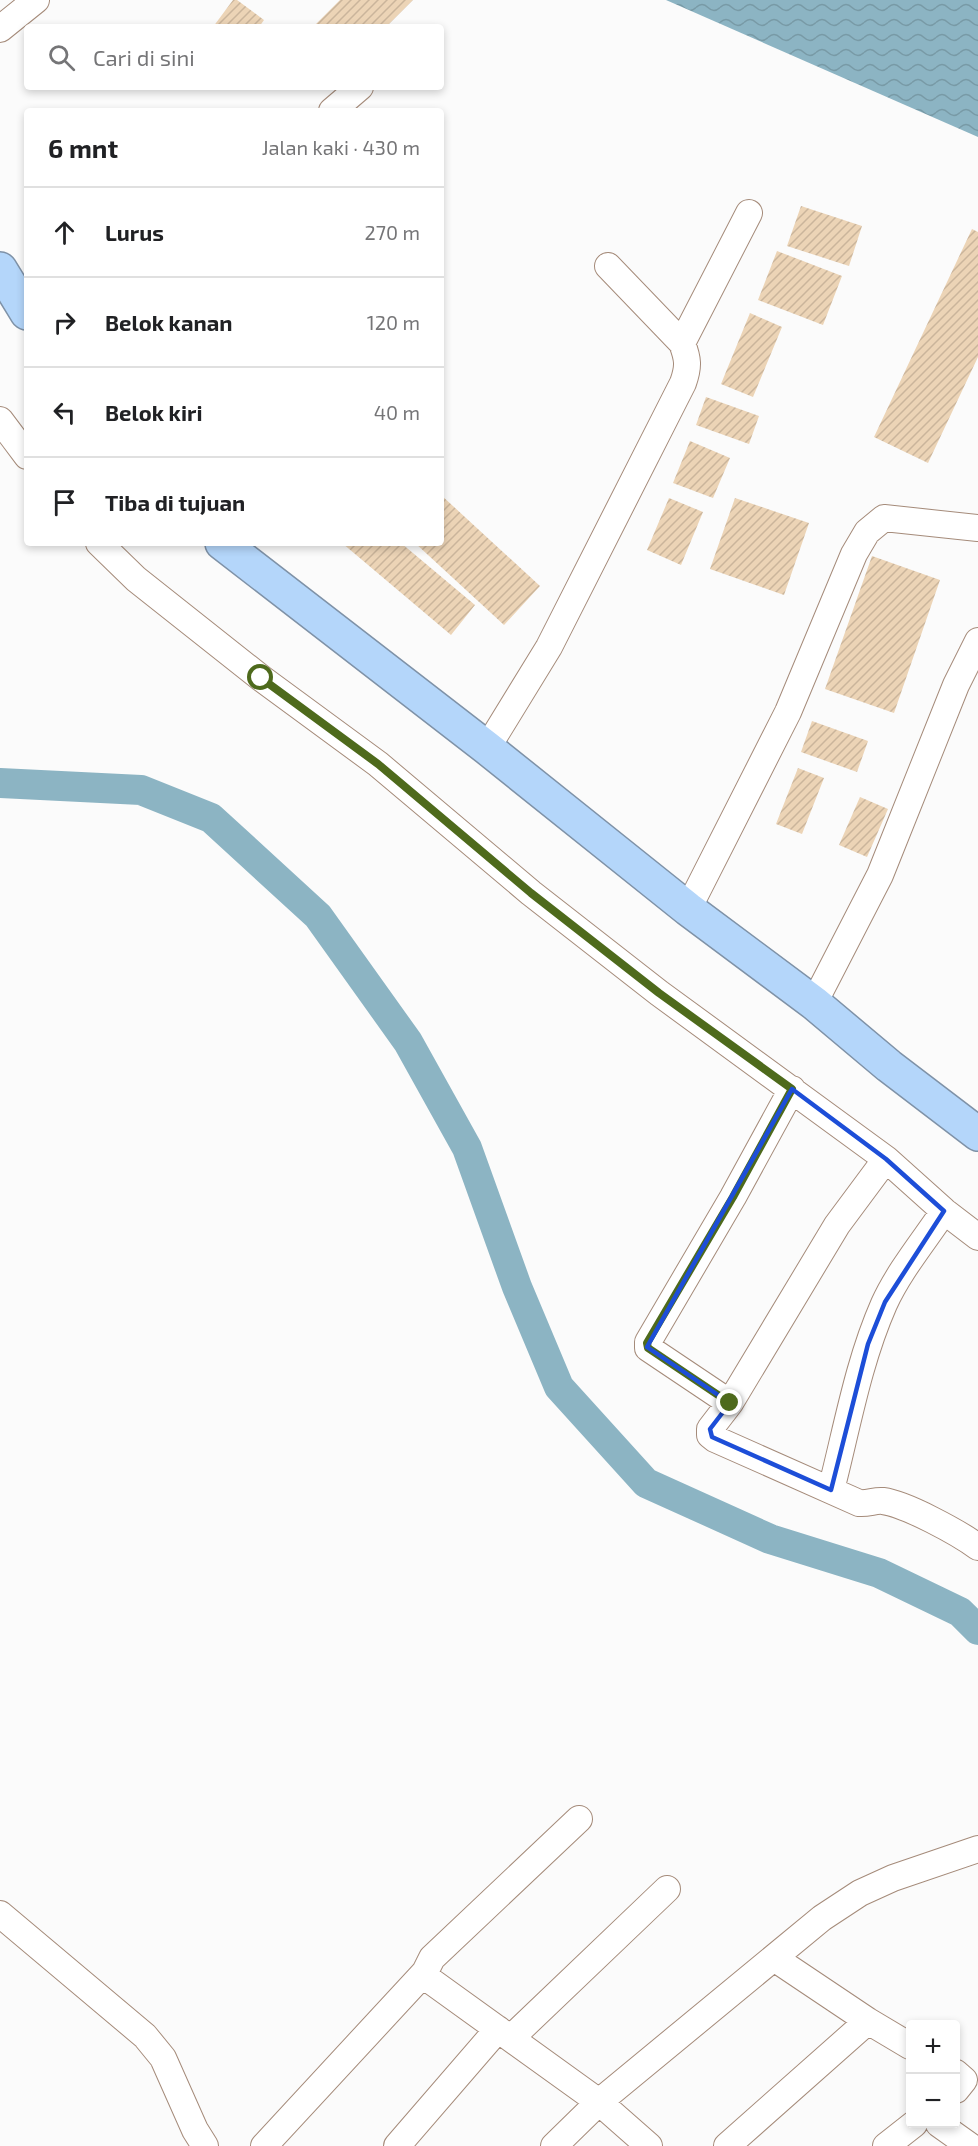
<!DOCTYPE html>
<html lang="id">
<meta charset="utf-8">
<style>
body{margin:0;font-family:"Exo 2",sans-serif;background:#f2f2f2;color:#202124}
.controls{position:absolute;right:18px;bottom:18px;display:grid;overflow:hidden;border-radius:6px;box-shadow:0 3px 9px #0003}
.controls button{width:54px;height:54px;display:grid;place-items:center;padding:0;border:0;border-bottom:2px solid #e0e0e0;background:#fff;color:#202124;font:30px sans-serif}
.stop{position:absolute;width:18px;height:18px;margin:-14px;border:4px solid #4e6a1c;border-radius:50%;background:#fff}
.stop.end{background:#4e6a1c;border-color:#fff;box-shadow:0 2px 6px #0008}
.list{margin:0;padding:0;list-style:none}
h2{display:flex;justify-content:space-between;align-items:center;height:78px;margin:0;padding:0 24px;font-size:26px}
h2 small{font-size:20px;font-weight:400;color:#757577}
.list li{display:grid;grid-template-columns:39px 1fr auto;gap:18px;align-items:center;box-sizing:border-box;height:90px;padding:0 24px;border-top:2px solid #e0e0e0}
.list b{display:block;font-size:22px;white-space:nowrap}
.list em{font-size:20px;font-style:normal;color:#757577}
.icon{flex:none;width:33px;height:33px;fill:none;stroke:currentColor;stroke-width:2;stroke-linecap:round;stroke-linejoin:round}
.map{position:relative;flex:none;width:978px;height:2146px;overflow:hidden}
.search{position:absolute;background:#fff;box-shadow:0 3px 9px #0003;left:24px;top:24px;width:420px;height:66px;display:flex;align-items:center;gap:15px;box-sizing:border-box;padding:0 21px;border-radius:6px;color:#757577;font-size:22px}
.panel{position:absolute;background:#fff;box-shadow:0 3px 9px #0003;left:24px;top:108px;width:420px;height:438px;border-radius:6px}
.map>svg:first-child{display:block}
</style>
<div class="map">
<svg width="978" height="2146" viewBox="0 0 978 2146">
<defs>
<pattern id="water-waves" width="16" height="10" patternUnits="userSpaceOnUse" patternTransform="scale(1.5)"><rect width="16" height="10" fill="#8cb4c3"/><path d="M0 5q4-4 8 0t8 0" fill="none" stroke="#789aa6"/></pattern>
<pattern id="building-hatch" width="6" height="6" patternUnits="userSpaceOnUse" patternTransform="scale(1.5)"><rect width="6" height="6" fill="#ecd4b6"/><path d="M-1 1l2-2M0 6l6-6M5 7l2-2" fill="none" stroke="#cab59b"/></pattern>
</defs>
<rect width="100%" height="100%" fill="#fbfbfb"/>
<path fill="url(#water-waves)" d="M666,0H978V137Z"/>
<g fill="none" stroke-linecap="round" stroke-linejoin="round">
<path stroke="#8cb4c3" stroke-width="30" d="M0,783L141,790L211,818L318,916L408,1042L467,1148L517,1287L559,1387L646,1483L770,1539L879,1573L960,1612L978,1630"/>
</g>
<path fill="url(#building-hatch)" d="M233,0H237L264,20L259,27H213Z
M340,0H413L386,27H313Z
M801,206L862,226L849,266L787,246Z
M972,229L978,232V357L928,463L874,437Z
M777,251L842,276L823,325L758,300Z
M750,313L782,327L753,397L721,384Z
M706,397L759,416L749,444L696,425Z
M690,441L730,458L713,498L673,483Z
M441,495L540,586L504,625L415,543H441Z
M669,498L703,512L681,565L647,550Z
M735,498L809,523L784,595L710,569Z
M342,543H401L475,605L451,635Z
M872,556L940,580L894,713L825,689Z
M812,721L868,741L857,772L801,752Z
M798,768L824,778L802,834L776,824Z
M860,797L888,809L867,857L839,845Z"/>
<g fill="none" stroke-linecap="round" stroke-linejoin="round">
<defs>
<path id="minor" d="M0,29L36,0
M332,111L360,87
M682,343L749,213
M0,420L27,456
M99,543L136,579L261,678L378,764L531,893L659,993L886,1159L944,1211L978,1237
M487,748L549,647L683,383C689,366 688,359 682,343L608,266
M688,909L788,712L854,554L867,532L884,518L978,528
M814,1003L880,875L956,685L978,641
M792,1089L733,1197L648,1342V1348L730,1403L837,1225L886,1159
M730,1403L710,1429V1435L715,1439L859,1503C868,1504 875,1500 883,1501C906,1504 959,1533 978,1547
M831,1490C847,1428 858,1363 884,1304C899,1271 924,1241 944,1211
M0,1914L145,2036L163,2058L195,2130L205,2146
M774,1958L868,2021L910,2046
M425,1972L431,1981L599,2102L649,2146
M511,2038L667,1889
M956,2073L964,2080L956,2090
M939,2124L970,2146
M264,2146L425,1972L432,1958L579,1819
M397,2146L498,2029
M554,2146L599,2102L822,1918L860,1893L893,1878L978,1849
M727,2146L868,2021
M886,2146L914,2124"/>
<path id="highway" d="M0,269L27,313
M222,543L487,748L688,909L814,1003L889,1066L978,1134"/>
</defs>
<use href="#minor" stroke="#a58b7a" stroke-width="28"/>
<use href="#highway" stroke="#7f92a7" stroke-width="36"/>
<use href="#minor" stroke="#fff" stroke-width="26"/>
<use href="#highway" stroke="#b4d6fa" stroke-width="33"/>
</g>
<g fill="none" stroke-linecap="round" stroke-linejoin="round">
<path stroke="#4e6a1c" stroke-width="8" d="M261,678L378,764L531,893L659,993L792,1089L733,1197L647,1343L648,1348L730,1403"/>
</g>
<path fill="none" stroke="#1d4ed8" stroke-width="4.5" stroke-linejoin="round" d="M792,1089L886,1159L944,1211L885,1302L868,1344L831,1490L712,1437L710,1429L730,1403L647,1347Z"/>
</svg>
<div class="controls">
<button>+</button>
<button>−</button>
</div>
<div class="stop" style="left:261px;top:678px"></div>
<div class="stop end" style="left:730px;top:1403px"></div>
<div class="search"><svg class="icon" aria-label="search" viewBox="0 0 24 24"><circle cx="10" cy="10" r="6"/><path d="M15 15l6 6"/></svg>Cari di sini</div>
<section class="panel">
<h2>6 mnt<small>Jalan kaki · 430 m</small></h2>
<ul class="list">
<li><svg class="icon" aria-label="ahead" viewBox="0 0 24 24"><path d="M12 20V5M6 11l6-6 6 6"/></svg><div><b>Lurus</b></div><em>270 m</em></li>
<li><svg class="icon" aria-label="right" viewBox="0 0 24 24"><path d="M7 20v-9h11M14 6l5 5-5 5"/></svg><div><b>Belok kanan</b></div><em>120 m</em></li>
<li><svg class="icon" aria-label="left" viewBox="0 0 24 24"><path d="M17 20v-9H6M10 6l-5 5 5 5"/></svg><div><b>Belok kiri</b></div><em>40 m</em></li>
<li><svg class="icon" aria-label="arrive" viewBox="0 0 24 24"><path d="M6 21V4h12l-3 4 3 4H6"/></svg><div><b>Tiba di tujuan</b></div></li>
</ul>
</section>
</div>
